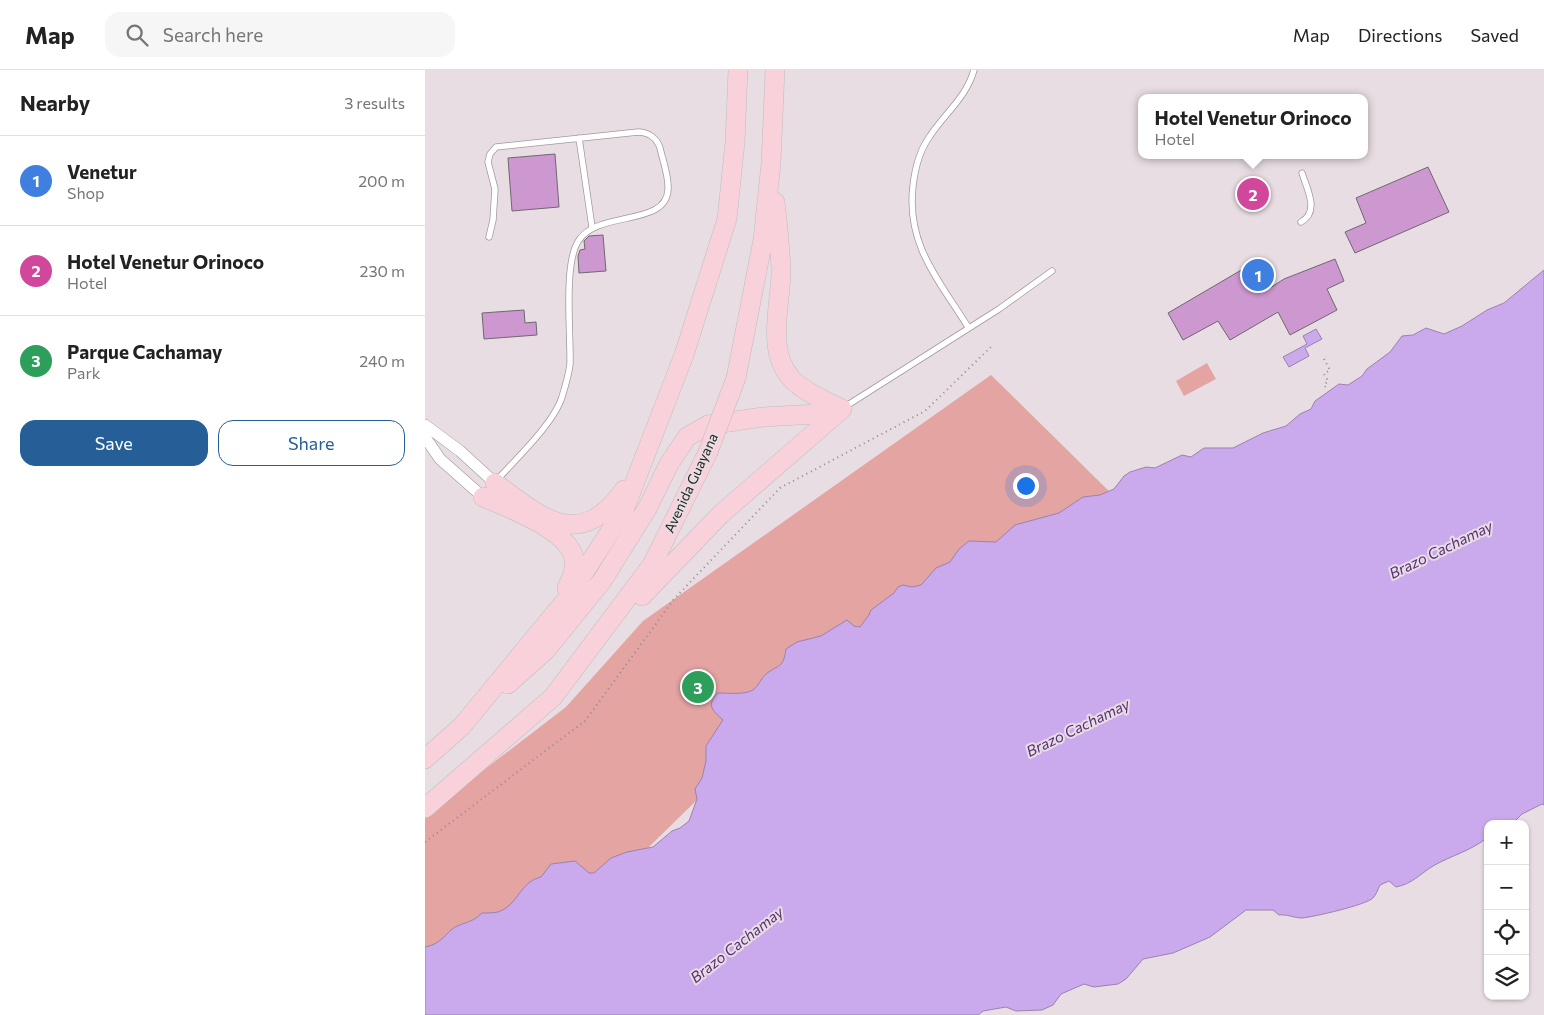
<!DOCTYPE html>
<meta charset="utf-8">
<style>
body{margin:0;font-family:Commissioner,sans-serif;background:#f6f6f6;color:#222}
.controls{position:absolute;right:15px;bottom:15px;display:grid;overflow:hidden;border-radius:10px;box-shadow:0 1px 4px #0004}
.controls button{width:45px;height:45px;display:grid;place-items:center;padding:0;border:0;border-bottom:1px solid #e0e0e0;background:#fff;color:#222;font:25px sans-serif}
.you{position:absolute;left:600px;top:415px;width:18px;height:18px;margin:-12px;border:4px solid #fff;border-radius:50%;background:#1a73e8;box-shadow:0 0 0 8px #1a73e833}
.badge{display:grid;place-items:center;width:32px;height:32px;border-radius:50%;background:#265f97;color:#fff;font-size:16px;font-weight:700}
.pin{position:absolute;translate:-50% -50%;border:2px solid #fff;box-shadow:0 1px 5px #0006}
.popup{position:absolute;left:713px;top:24px;width:230px;height:65px;box-sizing:border-box;display:grid;place-content:center;border-radius:10px;background:#fff;filter:drop-shadow(0 1px 4px #0005);font-size:16px;white-space:nowrap;color:#767676}
.popup b{font-size:19px;color:#222}
.popup::after{content:'';position:absolute;left:50%;top:100%;margin-left:-10px;border:10px solid transparent;border-top-color:#fff}
.list{margin:0;padding:0;list-style:none}
h2{display:flex;justify-content:space-between;align-items:center;height:65px;margin:0;padding:0 20px;font-size:21px}
h2 small{font-size:16px;font-weight:400;color:#767676}
.list li{display:grid;grid-template-columns:32px 1fr auto;gap:15px;align-items:center;box-sizing:border-box;height:90px;padding:0 20px;border-top:1px solid #e0e0e0}
.list b{display:block;font-size:19px;white-space:nowrap}
.list p{margin:0;font-size:16px;white-space:nowrap;color:#767676}
.list em{font-size:16px;font-style:normal;color:#767676}
.actions{display:flex;gap:10px;padding:15px 20px}
.actions a{flex:1;padding:11px 0;border:1px solid #265f97;border-radius:15px;text-align:center;font-size:18px;color:#265f97}
.actions .main{background:#265f97;color:#fff}
.icon{flex:none;width:28px;height:28px;fill:none;stroke:currentColor;stroke-width:2;stroke-linecap:round;stroke-linejoin:round}
.map{position:relative;flex:none;width:1119px;height:945px;overflow:hidden}
header{display:flex;align-items:center;gap:30px;box-sizing:border-box;height:70px;padding:0 25px;background:#fff;border-bottom:1px solid #e0e0e0}
header strong{font-size:24px}
nav{display:flex;gap:28px;margin-inline-start:auto;font-size:18px}
.search{width:350px;height:45px;background:#f6f6f6;display:flex;align-items:center;gap:12px;box-sizing:border-box;padding:0 18px;border-radius:15px;color:#767676;font-size:19px}
main{display:flex}
aside{flex:1;background:#fff}
.map>svg:first-child{display:block}
</style>
<header>
<strong>Map</strong>
<div class="search"><svg class="icon" aria-label="search" viewBox="0 0 24 24"><circle cx="10" cy="10" r="6"/><path d="M15 15l6 6"/></svg>Search here</div>
<nav><a>Map</a><a>Directions</a><a>Saved</a></nav>
</header>
<main>
<aside>
<h2>Nearby<small>3 results</small></h2>
<ul class="list">
<li><span class="badge" style="background:#3f7fe0">1</span><div><b>Venetur</b><p>Shop</p></div><em>200 m</em></li>
<li><span class="badge" style="background:#d1479c">2</span><div><b>Hotel Venetur Orinoco</b><p>Hotel</p></div><em>230 m</em></li>
<li><span class="badge" style="background:#2e9e5b">3</span><div><b>Parque Cachamay</b><p>Park</p></div><em>240 m</em></li>
</ul>
<div class="actions"><a class="main">Save</a><a>Share</a></div>
</aside>
<div class="map">
<svg width="1119" height="945" viewBox="0 0 1119 945">
<rect width="100%" height="100%" fill="#e8dde3"/>
<path fill="#e3a4a2" d="M782,293L791,309L759,326L751,311Z
M566,305L698,435L408,597L185,815L0,903V745L141,637L218,551Z"/>
<path fill="#caaaec" stroke="#9982b1" d="M1119,200V735L1117,734L1097,744L1087,754H1063V767C1046,781 1027,785 1008,796C995,804 987,814 971,817L964,811L955,815C953,819 951,825 948,828C941,835 888,847 877,848C869,848 862,844 854,845L848,840H821L785,867L748,883L718,889L701,909L693,914L669,917L659,914L636,924L628,935L617,940L591,941L581,937L558,941L553,945H0V877C12,875 18,868 26,860C35,852 45,855 57,843C62,843 68,843 73,842C93,836 95,811 116,807L126,794L150,791L164,803H169L186,788L202,782L228,777L247,761L255,758L264,751L272,729L270,719L277,708L281,691V676L298,650C287,640 281,635 293,623C303,623 319,625 328,620C334,616 336,608 341,604C354,594 358,599 361,579L372,572L396,566L422,550L429,556L435,557L444,545L446,540L469,523L473,517L478,515L487,517L496,515L511,498L525,492L534,479L544,471L571,472L590,455L634,443L658,427L675,425L689,419L699,406L705,402L721,397L730,398L757,385L766,387L779,378H808L838,363L861,356L875,344L886,339L890,331L914,314L923,315L937,306L942,299L965,282L977,266L988,265L1001,258L1019,264L1037,256L1062,240L1079,233Z
M891,259L897,269L880,278L884,286L864,297L858,287L882,274L878,266Z"/>
<path fill="#cd97cf" stroke="#6f6870" d="M130,84L134,137L87,141L83,88Z
M1003,97L1024,142L930,183L920,162L941,153L931,128Z
M178,165L181,201L154,203L153,186L155,180L160,179L159,171L164,166Z
M910,189L919,211L902,219L912,240L865,265L853,242L805,270L793,251L758,270L743,243L830,192L845,218L859,209Z
M99,240L100,253L111,252L112,265L59,269L57,243Z"/>
<g fill="none" stroke-linecap="round" stroke-linejoin="round">
<defs>
<path id="lane" d="M154,68L167,157
M876,152C895,142 882,119 877,103
M64,167L68,150L70,119L63,92L65,84L71,77L213,62C223,62 232,68 235,78C238,91 244,107 243,119C242,157 174,140 154,170C138,192 146,265 145,294C144,304 140,317 137,327C129,353 91,389 72,410
M543,257C514,210 481,175 488,116C490,98 494,81 505,66C520,43 541,28 549,0
M418,338L574,239L627,201"/>
<path id="street" d="M0,355L35,381L70,413
M0,367L15,389L58,427"/>
<path id="primary" d="M350,132C353,155 355,178 356,201C356,234 341,278 365,307C375,320 402,332 417,339
M311,308L338,170L346,93L350,0
M70,413C117,448 154,482 199,420
M58,427C83,438 142,459 149,488C151,499 146,509 142,518
M217,526L296,444L417,339
M83,614L121,580L177,511L223,437L244,394L262,367L283,355L338,347L391,344L417,339
M0,689L37,656L141,530L199,440L259,285L302,149L310,72L313,0
M0,738L128,627L227,495L283,382"/>
</defs>
<use href="#lane" stroke="#a2979d" stroke-width="7"/>
<use href="#street" stroke="#a2979d" stroke-width="12"/>
<use href="#primary" stroke="#bebdbe" stroke-width="20"/>
<path stroke="#928a8e" stroke-width="2" stroke-dasharray="1 4" stroke-linecap="butt" d="M899,289L905,300L899,304L903,311L899,315L902,319
M0,772L160,651L249,529L355,418L500,341L567,276"/>
<use href="#lane" stroke="#fff" stroke-width="5.5"/>
<use href="#street" stroke="#fff" stroke-width="11"/>
<use href="#primary" stroke="#f9d1db" stroke-width="19"/>
<defs>
<path id="primary-bridge" d="M283,382L311,308"/>
</defs>
<use href="#primary-bridge" stroke="#bebdbe" stroke-width="20" stroke-linecap="butt"/>
<use href="#primary-bridge" stroke="#f9d1db" stroke-width="19"/>
</g>
<g text-anchor="middle" stroke-width="4" stroke-linejoin="round" paint-order="stroke">
<g font-size="14" fill="#282426" stroke="#e8dde3">
<text transform="translate(266 413) rotate(-65)" y="5">Avenida Guayana</text>
</g>
<g font-size="15" font-style="italic" fill="#572d79" stroke="#e8dde3">
<text transform="translate(1016 480) rotate(-26)" y="5">Brazo Cachamay</text>
<text transform="translate(653 658) rotate(-26)" y="5">Brazo Cachamay</text>
<text transform="translate(312 875) rotate(-38)" y="5">Brazo Cachamay</text>
</g>
</g>
</svg>
<div class="controls">
<button>+</button>
<button>−</button>
<button><svg class="icon" aria-label="locate" viewBox="0 0 24 24"><circle cx="12" cy="12" r="6"/><path d="M12 2v4M12 18v4M2 12h4M18 12h4"/></svg></button>
<button><svg class="icon" aria-label="layers" viewBox="0 0 24 24"><path d="M12 4l9 5-9 5-9-5zM3 14l9 5 9-5"/></svg></button>
</div>
<div class="you"></div>
<div class="pin badge" style="left:833px;top:205px;background:#3f7fe0">1</div>
<div class="pin badge" style="left:828px;top:124px;background:#d1479c">2</div>
<div class="popup"><b>Hotel Venetur Orinoco</b>Hotel</div>
<div class="pin badge" style="left:273px;top:617px;background:#2e9e5b">3</div>
</div>
</main>
